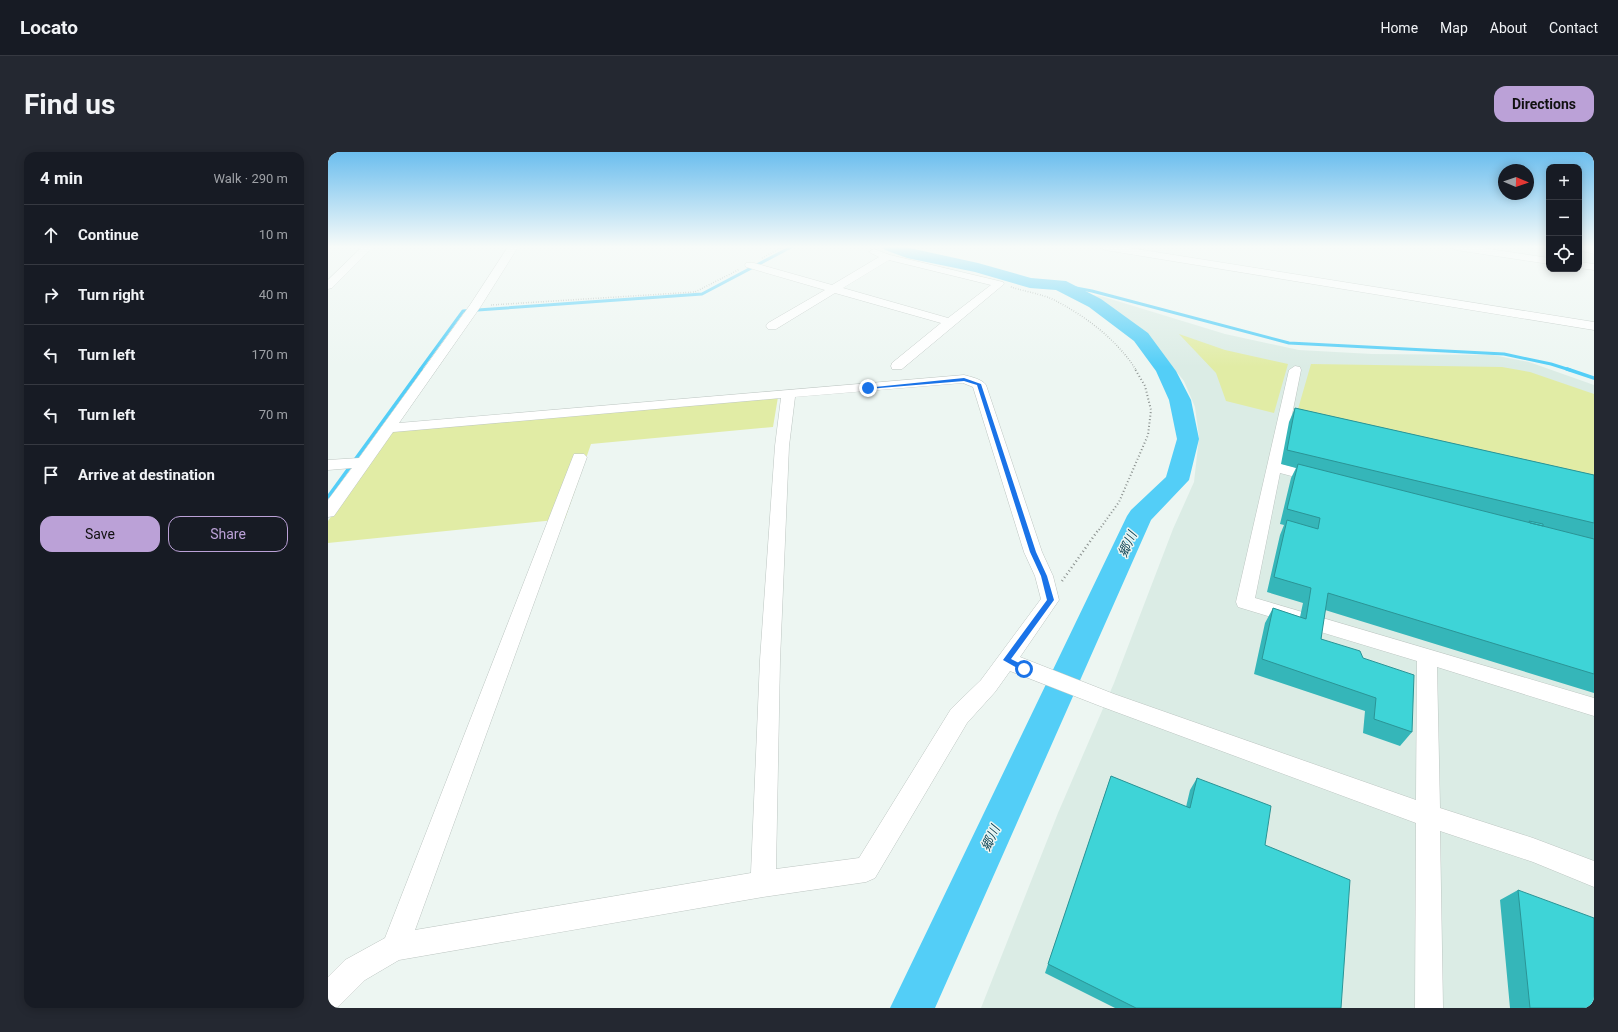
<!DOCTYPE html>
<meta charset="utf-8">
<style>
body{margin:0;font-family:Roboto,"Noto Sans JP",sans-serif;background:#242831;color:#f1f3f6}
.controls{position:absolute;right:12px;top:12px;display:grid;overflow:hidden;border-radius:8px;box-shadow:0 2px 10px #0003}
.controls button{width:36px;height:36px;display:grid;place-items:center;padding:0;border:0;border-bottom:1px solid #363941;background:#171b24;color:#f1f3f6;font:20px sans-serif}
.compass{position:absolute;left:1170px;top:12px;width:36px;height:36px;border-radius:50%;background:#171b24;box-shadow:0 2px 10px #0003;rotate:92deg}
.stop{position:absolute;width:12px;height:12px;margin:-9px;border:3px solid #1a73e8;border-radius:50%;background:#fff}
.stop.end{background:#1a73e8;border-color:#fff;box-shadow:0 1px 4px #0008}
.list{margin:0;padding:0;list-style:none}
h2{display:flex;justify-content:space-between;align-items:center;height:52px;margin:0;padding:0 16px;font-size:17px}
h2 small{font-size:13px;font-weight:400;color:#9ea1a6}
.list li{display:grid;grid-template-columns:26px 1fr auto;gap:12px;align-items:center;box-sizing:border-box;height:60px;padding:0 16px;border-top:1px solid #363941}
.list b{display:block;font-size:15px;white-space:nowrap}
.list em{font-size:13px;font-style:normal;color:#9ea1a6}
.actions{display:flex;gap:8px;padding:12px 16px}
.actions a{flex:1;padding:9px 0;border:1px solid #bba1d7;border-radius:12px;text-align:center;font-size:14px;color:#bba1d7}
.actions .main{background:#bba1d7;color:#111}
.icon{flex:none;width:22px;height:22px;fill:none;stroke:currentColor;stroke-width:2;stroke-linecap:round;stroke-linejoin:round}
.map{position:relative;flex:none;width:1266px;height:856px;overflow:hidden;border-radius:12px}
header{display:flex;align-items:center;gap:24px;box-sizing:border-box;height:56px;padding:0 20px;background:#171b24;border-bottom:1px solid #363941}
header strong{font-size:19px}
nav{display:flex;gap:22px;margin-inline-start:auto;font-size:14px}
.intro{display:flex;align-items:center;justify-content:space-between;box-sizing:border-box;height:96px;padding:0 24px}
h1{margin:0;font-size:28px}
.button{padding:10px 18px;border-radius:12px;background:#bba1d7;color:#111;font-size:14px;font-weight:700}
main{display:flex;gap:24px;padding:0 24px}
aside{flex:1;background:#171b24;border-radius:12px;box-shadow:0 2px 10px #0003}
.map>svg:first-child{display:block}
</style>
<header>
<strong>Locato</strong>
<nav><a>Home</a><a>Map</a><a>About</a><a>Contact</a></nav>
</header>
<div class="intro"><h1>Find us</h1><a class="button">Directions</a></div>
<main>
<aside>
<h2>4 min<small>Walk · 290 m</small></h2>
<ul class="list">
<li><svg class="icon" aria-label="ahead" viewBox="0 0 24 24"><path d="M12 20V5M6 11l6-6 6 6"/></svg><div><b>Continue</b></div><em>10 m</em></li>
<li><svg class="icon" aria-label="right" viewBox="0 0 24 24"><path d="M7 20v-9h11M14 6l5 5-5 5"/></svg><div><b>Turn right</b></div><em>40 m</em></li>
<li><svg class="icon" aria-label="left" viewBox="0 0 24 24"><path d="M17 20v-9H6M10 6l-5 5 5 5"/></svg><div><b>Turn left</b></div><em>170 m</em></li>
<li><svg class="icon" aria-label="left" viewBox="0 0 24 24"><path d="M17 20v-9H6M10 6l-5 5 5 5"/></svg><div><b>Turn left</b></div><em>70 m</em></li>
<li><svg class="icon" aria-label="arrive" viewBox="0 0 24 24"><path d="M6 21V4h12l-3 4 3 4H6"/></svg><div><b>Arrive at destination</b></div></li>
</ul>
<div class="actions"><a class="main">Save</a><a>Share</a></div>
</aside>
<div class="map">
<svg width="1266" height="856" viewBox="0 0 1266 856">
<rect width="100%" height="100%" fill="#edf6f2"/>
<path fill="#dbece5" d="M759,142L776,145L897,182L971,198L1044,202L1165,203L1201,210L1266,233V856H653L730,661L786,531L845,377L866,330L871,285L867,255L856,229L831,198L801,169Z"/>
<path fill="#e1eca5" d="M851,182L897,198L960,212L946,261L898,249L888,221Z
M983,212L1174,215L1202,220L1266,242V331L968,264Z
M450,245L445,275L263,292L237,367L0,391V369L64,279Z"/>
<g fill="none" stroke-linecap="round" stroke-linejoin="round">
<path stroke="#53cef7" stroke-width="3" d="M732,133L764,139L961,191L1176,202L1223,212L1242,218
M92,218L135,159L374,142L463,95"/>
<path stroke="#53cef7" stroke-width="3.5" d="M1239,217L1266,226
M0,345L93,217"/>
<path fill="#53cef7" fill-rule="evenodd" d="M554,95H577L650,111L703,126L738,129L773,147L820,181L848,219L863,248L871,287L861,328L823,368L607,856H562L799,364L803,358L838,325L849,287L841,248L828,219L806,189L761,155L728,138L702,136L647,120L579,106L557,98Z"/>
<defs>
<path id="minor" d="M34,95H45L4,136L0,137V128Z
M180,95H190L153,154L71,271L636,223C643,225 654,227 658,233L714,400L725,424L731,448L692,505L786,542L1088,648L1089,509L910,455L908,450L961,218L967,214L972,215L973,218L954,312L995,323L998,326L995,329L990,331L952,321L927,446L1266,546V564L1109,515L1112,656L1205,686L1266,709V735L1205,710L1112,679L1115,856H1087L1088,671L772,554L682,519L667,540L639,571L547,726L538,730L435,745L71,808L37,828L10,855L0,856V825L17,808L57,786L246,302H256L259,305L87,778L423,721L432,508L447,294L453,246L65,280L6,364L0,365V348L24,316L0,318V308L31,306L142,153ZM635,231L645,235L696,400L707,424L713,447L653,528L623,557L531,706L448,717L452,508L461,294L467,245Z
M772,95H796L1266,170V178L777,98Z
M1123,95H1148L1221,106V112L1128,98Z
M1251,95L1266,96V102L1251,98Z
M546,97L562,103L675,130L676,132L574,217H564L563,214L564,211L613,171L507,141L448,177H440L438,174L440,171L497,138L418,115L417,113L418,111H426L504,133L551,105L541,100ZM561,108L663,133L620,166L515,136Z
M1251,110L1266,112V118L1251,116Z"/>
</defs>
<use href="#minor" stroke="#bdc6c2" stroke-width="1"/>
<path stroke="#8a908e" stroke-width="1.5" stroke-dasharray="0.5 2" stroke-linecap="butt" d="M434,106L455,95
M683,135C698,140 716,142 730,150C760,166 790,189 808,218
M163,153L367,140L412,117"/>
<path stroke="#8a908e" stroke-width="2" stroke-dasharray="1 2.5" stroke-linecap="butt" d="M771,378L791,350L820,283L823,258L817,234L807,217"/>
<path stroke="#8a908e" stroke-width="2.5" stroke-dasharray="1 3" stroke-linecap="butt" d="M734,429L771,377"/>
<use href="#minor" fill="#fff" fill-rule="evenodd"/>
</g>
<path fill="#35b6b9" d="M967,256L1266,323V541L997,458L993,487L1035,506L1084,580L1072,594L1035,581L1037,559L926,522L937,471L945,456L972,465L975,451L939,440L952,383L956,373L952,372L963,326L968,316L953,312L961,270Z
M783,624L858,655L862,638L869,626L937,693L1013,856H787L717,821Z
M1190,738L1266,856H1182L1172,748Z"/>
<path fill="#3ed4d7" stroke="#2b9496" d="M967,256L1266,323V371L959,298Z
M970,312L1266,387V522L1000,441L993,487L1032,499L1035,506L1086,523L1084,580L1046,567L1048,546L934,507L945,456L978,467L983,436L946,425L959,368L990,377L992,366L959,357Z
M1201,369L1215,372V374L1202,371Z
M783,624L862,656L869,626L943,654L937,693L1022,728L1013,856H808L720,812Z
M1190,738L1266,766V856H1202Z"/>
<linearGradient id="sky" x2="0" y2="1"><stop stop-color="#6cbeee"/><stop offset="0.44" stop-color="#f7fbf9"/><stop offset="1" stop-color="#f7fbf9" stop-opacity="0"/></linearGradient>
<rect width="1266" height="215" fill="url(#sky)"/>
<path fill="#1a73e8" d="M636,226L653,232L708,400L719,424L726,448L683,507L699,515L700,517L696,520L675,508L719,448L713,424L702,400L649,233L636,229L540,237L537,236Z"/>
<g text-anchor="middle" stroke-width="3" stroke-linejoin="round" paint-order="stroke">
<g font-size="13" font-style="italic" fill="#124758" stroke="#edf6f2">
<text transform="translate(799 392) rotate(-65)" y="5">郷川</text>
<text transform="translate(662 686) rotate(-65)" y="5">郷川</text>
</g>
</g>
</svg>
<div class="controls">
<button>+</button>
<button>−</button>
<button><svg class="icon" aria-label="locate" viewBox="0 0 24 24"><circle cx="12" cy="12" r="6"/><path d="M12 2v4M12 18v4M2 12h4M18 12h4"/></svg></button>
</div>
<svg class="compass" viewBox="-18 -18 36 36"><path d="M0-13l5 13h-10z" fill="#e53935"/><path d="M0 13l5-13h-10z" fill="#9ea1a6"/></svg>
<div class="stop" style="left:696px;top:517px"></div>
<div class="stop end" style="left:540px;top:236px"></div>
</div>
</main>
